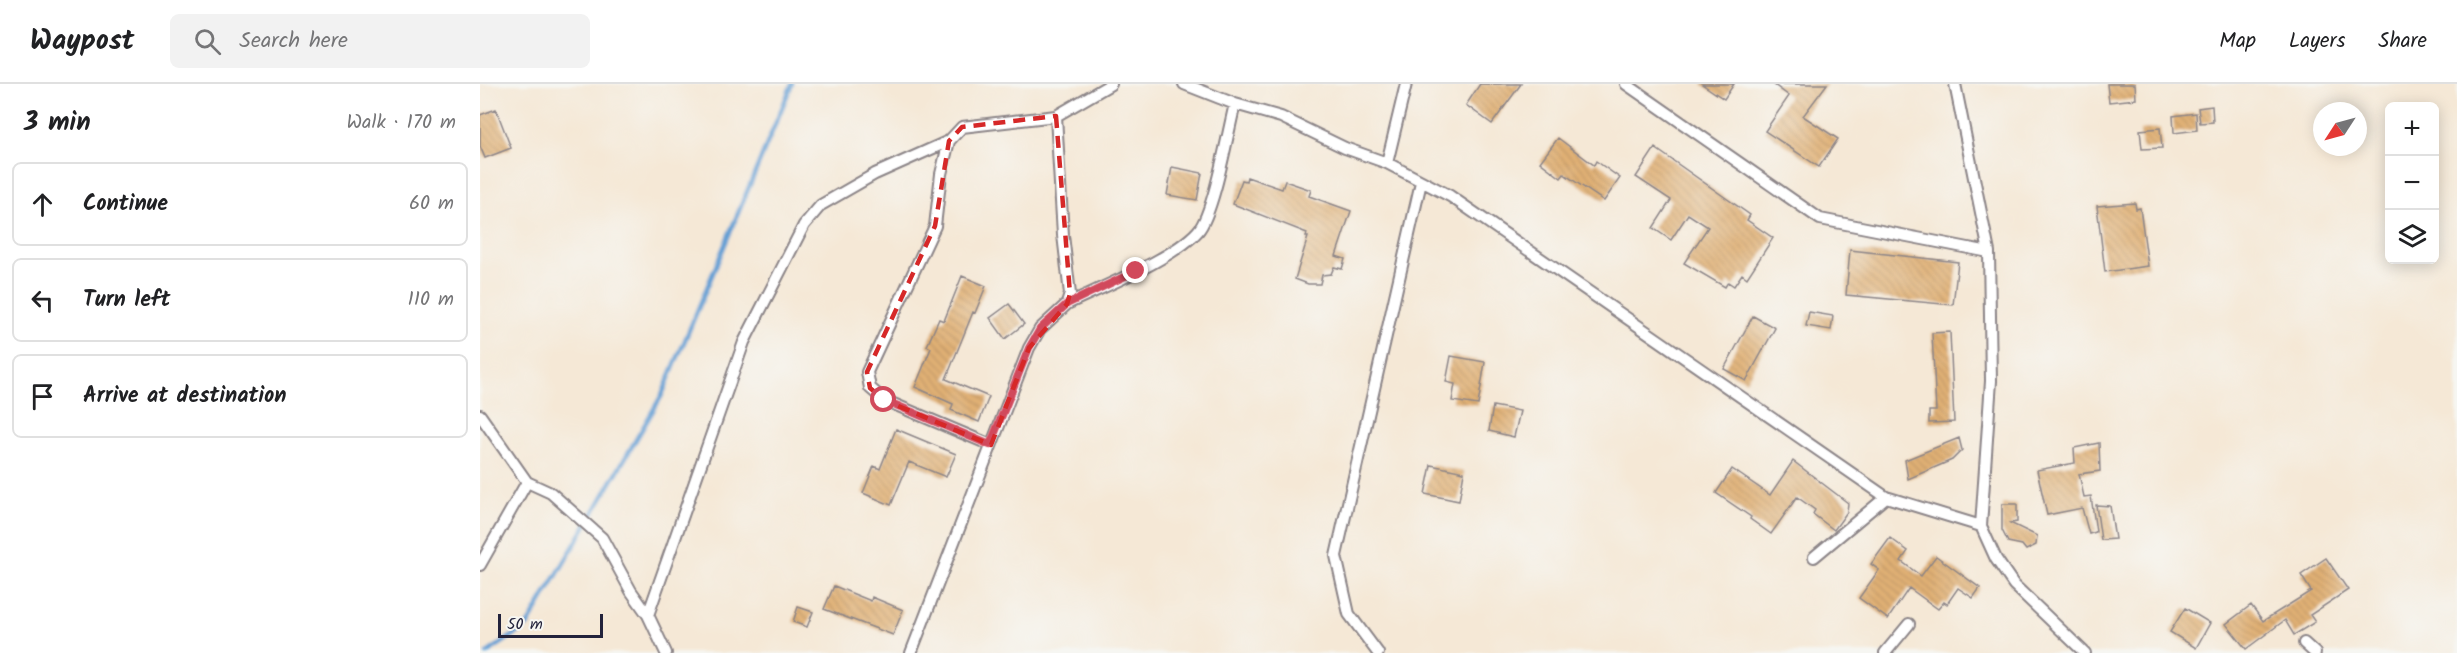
<!DOCTYPE html>
<meta charset="utf-8">
<style>
body{margin:0;font-family:Kalam,sans-serif;background:#f2f2f2;color:#202124}
.controls{position:absolute;right:18px;top:18px;display:grid;overflow:hidden;border-radius:9px;box-shadow:0 3px 15px #0003}
.controls button{width:54px;height:54px;display:grid;place-items:center;padding:0;border:0;border-bottom:2px solid #e0e0e0;background:#fff;color:#202124;font:30px sans-serif}
.compass{position:absolute;left:1833px;top:18px;width:54px;height:54px;border-radius:50%;background:#fff;box-shadow:0 3px 15px #0003;rotate:234deg}
.scale{position:absolute;left:18px;bottom:15px;width:105px;box-sizing:border-box;padding-left:6px;border:3px solid #22223b;border-top:0;font-size:16px;line-height:21px;white-space:nowrap;color:#22223b;-webkit-text-stroke:4px #f6f6f2;paint-order:stroke}
.stop{position:absolute;width:18px;height:18px;margin:-14px;border:4px solid #d1495b;border-radius:50%;background:#fff}
.stop.end{background:#d1495b;border-color:#fff;box-shadow:0 2px 6px #0008}
.list{margin:0;padding:0;list-style:none}
h2{display:flex;justify-content:space-between;align-items:center;height:78px;margin:0;padding:0 24px;font-size:26px}
h2 small{font-size:20px;font-weight:400;color:#757577}
.list li{display:grid;grid-template-columns:39px 1fr auto;gap:18px;align-items:center;box-sizing:border-box;height:84px;margin:0 12px 12px;padding:0 12px;border:2px solid #e0e0e0;border-radius:9px}
.list b{display:block;font-size:22px;white-space:nowrap}
.list em{font-size:20px;font-style:normal;color:#757577}
.icon{flex:none;width:33px;height:33px;fill:none;stroke:currentColor;stroke-width:2;stroke-linecap:round;stroke-linejoin:round}
.map{position:relative;flex:none;width:1977px;height:569px;overflow:hidden}
header{display:flex;align-items:center;gap:36px;box-sizing:border-box;height:84px;padding:0 30px;background:#fff;border-bottom:2px solid #e0e0e0}
header strong{font-size:28px}
nav{display:flex;gap:33px;margin-inline-start:auto;font-size:21px}
.search{width:420px;height:54px;background:#f2f2f2;display:flex;align-items:center;gap:15px;box-sizing:border-box;padding:0 21px;border-radius:9px;color:#757577;font-size:22px}
main{display:flex}
aside{flex:1;background:#fff}
.map>svg:first-child{display:block}
</style>
<header>
<strong>Waypost</strong>
<div class="search"><svg class="icon" aria-label="search" viewBox="0 0 24 24"><circle cx="10" cy="10" r="6"/><path d="M15 15l6 6"/></svg>Search here</div>
<nav><a>Map</a><a>Layers</a><a>Share</a></nav>
</header>
<main>
<aside>
<h2>3 min<small>Walk · 170 m</small></h2>
<ul class="list">
<li><svg class="icon" aria-label="ahead" viewBox="0 0 24 24"><path d="M12 20V5M6 11l6-6 6 6"/></svg><div><b>Continue</b></div><em>60 m</em></li>
<li><svg class="icon" aria-label="left" viewBox="0 0 24 24"><path d="M17 20v-9H6M10 6l-5 5 5 5"/></svg><div><b>Turn left</b></div><em>110 m</em></li>
<li><svg class="icon" aria-label="arrive" viewBox="0 0 24 24"><path d="M6 21V4h12l-3 4 3 4H6"/></svg><div><b>Arrive at destination</b></div></li>
</ul>
</aside>
<div class="map">
<svg width="1977" height="569" viewBox="0 0 1977 569">
<defs>
<pattern id="building-back-hatch" width="6" height="6" patternUnits="userSpaceOnUse" patternTransform="scale(1.5)"><rect width="6" height="6" fill="#e0b075"/><path d="M-1 5l2 2M0 0l6 6M5-1l2 2" fill="none" stroke="#c09766"/></pattern>
</defs>
<rect width="100%" height="100%" fill="#f6f6f2"/>
<filter id="ink" filterUnits="userSpaceOnUse"><feTurbulence type="fractalNoise" baseFrequency=".0167" numOctaves="2"/><feDisplacementMap in="SourceGraphic" scale="12" xChannelSelector="R" yChannelSelector="G"/><feConvolveMatrix kernelMatrix="1 2 1 2 8 2 1 2 1" color-interpolation-filters="sRGB"/></filter>
<filter id="wash" filterUnits="userSpaceOnUse"><feTurbulence type="fractalNoise" baseFrequency=".008" numOctaves="4" result="noise"/><feDisplacementMap in="SourceGraphic" scale="24" xChannelSelector="R" yChannelSelector="G"/><feGaussianBlur stdDeviation="1.35" result="paint"/><feColorMatrix in="noise" values="0 0 0 0 0 0 0 0 0 0 0 0 0 0 0 0 0 1.4 0 .05"/><feComposite in="paint" operator="in"/></filter>
<g filter="url(#wash)">
<rect width="100%" height="100%" fill="#f5e8d6"/>
<g fill="none" stroke-linecap="round" stroke-linejoin="round">
<path stroke="#649fd4" stroke-width="4.5" d="M7,569L47,542L182,311L312,0"/>
</g>
<g id="blocks">
<path fill="url(#building-back-hatch)" d="M1000,0H1041L1012,40L986,21Z
M1222,0H1254L1244,15Z
M1293,0H1347L1323,32L1358,55L1339,83L1285,47L1309,12Z
M1627,0H1655L1656,15L1629,18Z
M1732,22L1733,38L1720,39L1718,24Z
M16,25L31,64L5,74L0,62V31Z
M1716,29L1717,46L1694,49L1693,32Z
M1680,44L1682,64L1662,65L1660,46Z
M1078,54L1114,81L1116,77L1140,94L1124,117L1084,90L1081,94L1060,78Z
M1175,64L1270,131L1267,136L1293,154L1267,194L1262,190L1254,202L1248,198L1245,203L1204,179L1228,143L1208,130L1191,156L1173,144L1191,116L1156,93Z
M692,83L722,89L717,116L687,111Z
M767,93L802,105L805,97L831,106L829,112L871,127L856,172L865,175L862,185L854,183L851,190L842,191L840,200H828L815,195L828,153H826L827,149L753,120L762,96L766,97Z
M1655,119L1656,125L1660,124L1668,182L1625,188L1617,122Z
M1370,166L1478,178L1473,221L1366,211Z
M482,192L506,202L495,229L493,228L466,295L509,313L499,338L471,326L473,320L435,303L451,264L447,262L459,235L464,237Z
M529,220L544,240L525,255L510,234Z
M1329,228L1353,232L1351,246L1326,242Z
M1273,232L1295,244L1266,297L1244,285Z
M1470,248L1474,338L1449,339V327H1456L1452,249Z
M971,272L1005,278L998,321L972,317L975,300L966,298Z
M1013,322L1040,327L1034,353L1009,347Z
M416,345L476,370L466,393L429,378L411,421L383,409L394,382L400,385Z
M1479,354L1482,366L1472,376L1428,395L1425,376Z
M1619,359L1620,387L1599,390L1604,413L1611,412L1616,448L1609,450L1602,424L1567,431L1557,386L1595,379L1594,364Z
M1313,377L1368,419L1367,428L1354,446L1333,430L1335,426L1317,413L1291,450L1270,435L1271,433L1236,409L1252,385L1290,411Z
M951,381L984,388L979,417L945,410Z
M1522,420H1537V438L1530,439L1557,452L1556,461L1546,466L1542,461L1528,458L1522,446Z
M1616,421L1630,422L1635,455L1621,456Z
M1410,454L1428,467L1421,477L1441,492L1456,472L1500,504L1493,514L1478,504L1467,520L1464,518L1458,525L1429,504L1408,535L1379,514L1399,486L1391,480Z
M1846,474L1868,506L1830,531L1835,538L1814,551L1805,536L1766,565L1746,540L1771,521L1783,537L1831,507L1821,491Z
M354,502L391,517L392,513L423,526L413,551L344,525Z
M318,523L333,528L327,543L313,538Z
M1705,524L1730,539L1716,564L1690,548Z"/>
</g>
</g>
<g filter="url(#ink)">
<use href="#blocks" fill-opacity="0" stroke="#8c8588" stroke-width="1.5"/>
<g fill="none" stroke-linecap="round" stroke-linejoin="round">
<defs>
<path id="street" d="M704,0L755,20L801,33L865,64L907,79L970,112L1406,413L1501,442
M1146,0L1340,135L1509,168
M1475,0L1509,168L1511,297L1501,442L1516,475L1534,501L1605,569
M907,79L926,0
M587,220C622,203 693,175 718,147C734,129 748,47 755,20
M0,331L47,398L71,409L122,454L151,507L168,531L186,569
M511,361L404,316L390,304L387,288L455,142L461,90L469,57L482,43L576,32
M1334,473L1406,413
M0,481L47,398
M168,531L264,258L324,141L341,121L395,90L469,57
M1824,559L1835,569
M431,569L549,264L560,245L587,220L590,210L583,151L576,32L631,0
M898,569L869,530L856,472L941,98
M1405,569L1429,540"/>
</defs>
<use href="#street" stroke="#8c8588" stroke-width="14"/>
<use href="#street" stroke="#fff" stroke-width="10"/>
</g>
</g>
<g fill="none" stroke-linecap="round" stroke-linejoin="round" filter="url(#ink)">
<path stroke="#d1495b" stroke-width="8" d="M404,316L510,361L549,264L560,245L587,220L656,187"/>
</g>
<path fill="none" stroke="#d62828" stroke-width="4.5" stroke-dasharray="12 8" stroke-linejoin="round" d="M576,32L590,210L587,220L549,264L511,361L404,316L390,304L387,288L455,142L469,57L482,43Z"/>
</svg>
<div class="controls">
<button>+</button>
<button>−</button>
<button><svg class="icon" aria-label="layers" viewBox="0 0 24 24"><path d="M12 4l9 5-9 5-9-5zM3 14l9 5 9-5"/></svg></button>
</div>
<svg class="compass" viewBox="-18 -18 36 36"><path d="M0-13l5 13h-10z" fill="#e53935"/><path d="M0 13l5-13h-10z" fill="#757577"/></svg>
<div class="scale">50 m</div>
<div class="stop" style="left:404px;top:316px"></div>
<div class="stop end" style="left:656px;top:187px"></div>
</div>
</main>
